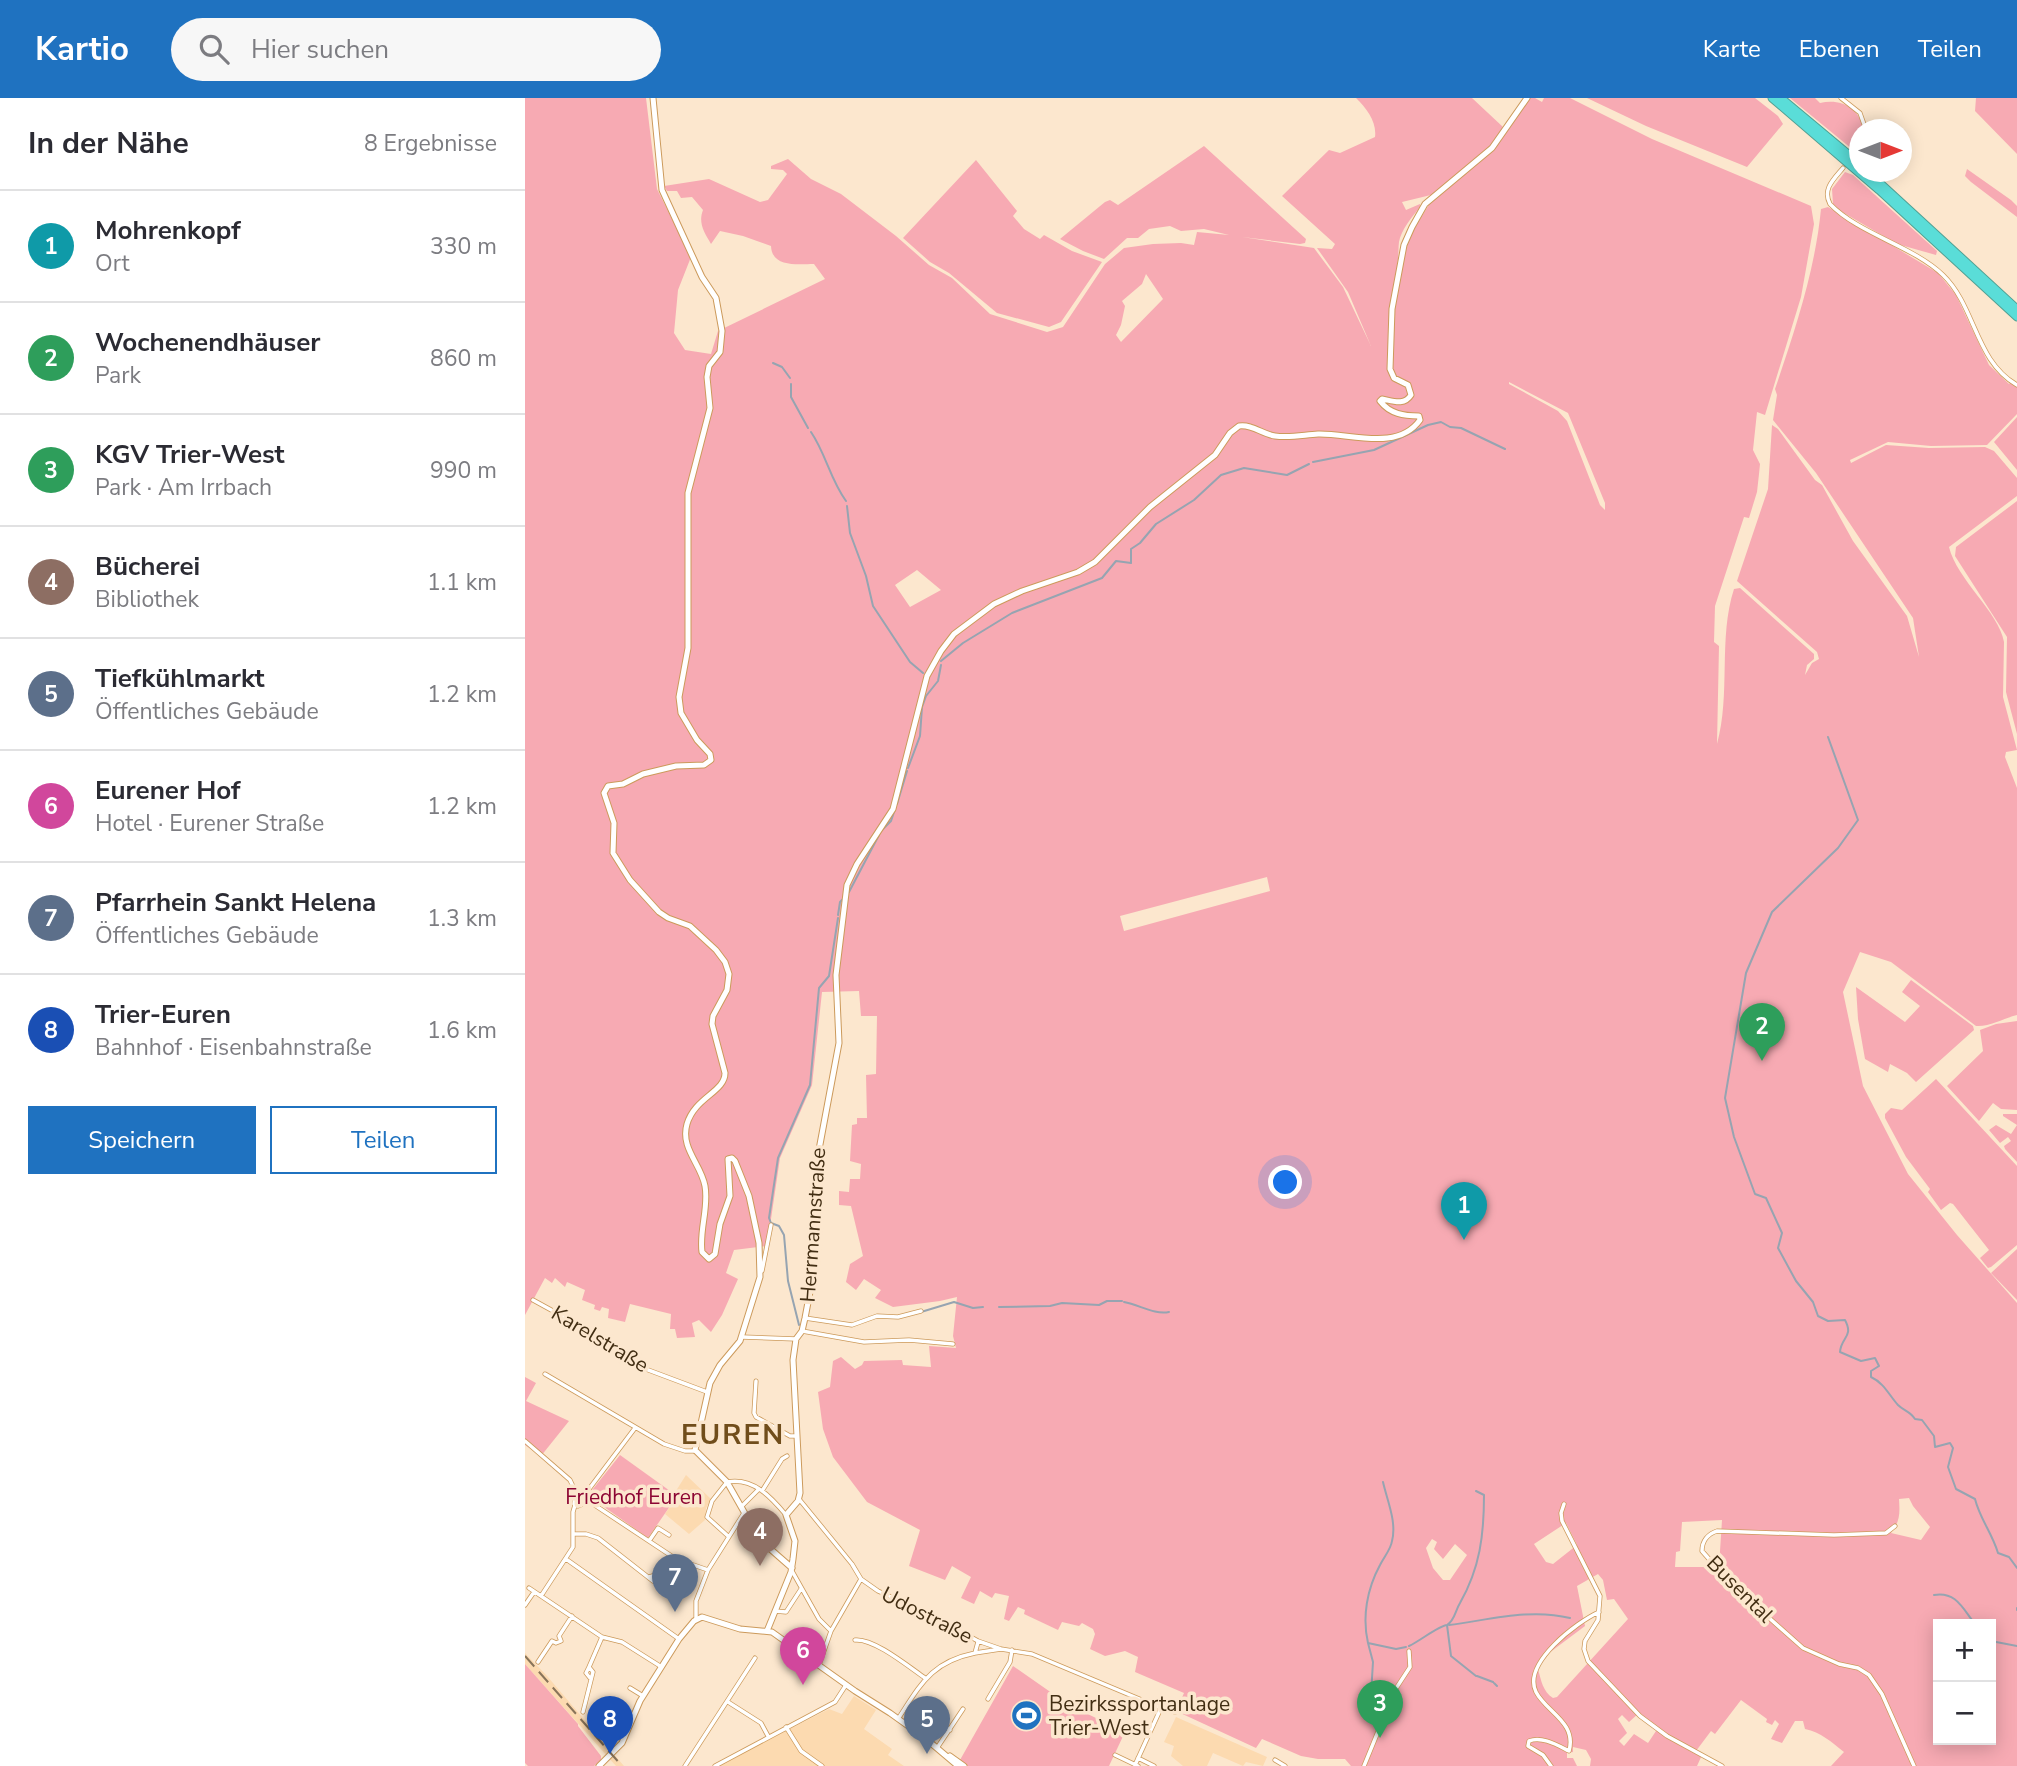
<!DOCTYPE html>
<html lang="de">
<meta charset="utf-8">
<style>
body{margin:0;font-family:"Nunito Sans",sans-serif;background:#f7f7f7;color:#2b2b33}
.controls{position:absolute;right:21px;bottom:21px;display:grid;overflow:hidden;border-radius:0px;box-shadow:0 4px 18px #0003}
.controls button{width:63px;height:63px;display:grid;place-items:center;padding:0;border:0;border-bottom:2px solid #e1e1e2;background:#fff;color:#2b2b33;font:35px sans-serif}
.compass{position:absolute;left:1324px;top:21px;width:63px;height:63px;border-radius:50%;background:#fff;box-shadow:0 4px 18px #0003;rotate:90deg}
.you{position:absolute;left:761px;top:1085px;width:24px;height:24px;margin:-18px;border:5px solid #fff;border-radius:50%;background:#1a73e8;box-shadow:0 0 0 10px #1a73e833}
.badge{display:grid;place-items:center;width:46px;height:46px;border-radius:50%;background:#1f72c0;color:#fff;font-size:23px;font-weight:700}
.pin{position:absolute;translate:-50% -58px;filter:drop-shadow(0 2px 4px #0008)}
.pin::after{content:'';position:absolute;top:37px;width:24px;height:21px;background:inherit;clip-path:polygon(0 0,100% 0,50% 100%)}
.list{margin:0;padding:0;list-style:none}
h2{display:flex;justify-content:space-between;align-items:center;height:91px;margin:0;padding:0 28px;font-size:30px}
h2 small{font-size:23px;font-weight:400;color:#7c7c81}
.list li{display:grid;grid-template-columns:46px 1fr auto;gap:21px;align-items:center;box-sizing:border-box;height:112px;padding:0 28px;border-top:2px solid #e1e1e2}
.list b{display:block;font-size:26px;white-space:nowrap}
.list p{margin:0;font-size:23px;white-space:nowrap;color:#7c7c81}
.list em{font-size:23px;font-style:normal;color:#7c7c81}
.actions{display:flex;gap:14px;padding:21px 28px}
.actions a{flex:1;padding:16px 0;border:2px solid #1f72c0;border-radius:0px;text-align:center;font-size:24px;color:#1f72c0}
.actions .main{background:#1f72c0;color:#fff}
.icon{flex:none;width:38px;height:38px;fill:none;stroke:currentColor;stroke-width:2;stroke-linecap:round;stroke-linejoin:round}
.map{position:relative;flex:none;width:1492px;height:1668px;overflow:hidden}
header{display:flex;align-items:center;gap:42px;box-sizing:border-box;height:98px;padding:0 35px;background:#1f72c0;color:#fff}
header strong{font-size:33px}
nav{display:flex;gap:38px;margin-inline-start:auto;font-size:24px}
.search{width:490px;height:63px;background:#f7f7f7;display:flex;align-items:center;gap:18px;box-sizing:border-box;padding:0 24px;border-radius:38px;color:#7c7c81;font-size:26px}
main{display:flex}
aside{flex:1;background:#fff}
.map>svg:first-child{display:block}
</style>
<header>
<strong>Kartio</strong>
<div class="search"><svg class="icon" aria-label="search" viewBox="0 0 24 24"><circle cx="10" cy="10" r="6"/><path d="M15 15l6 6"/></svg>Hier suchen</div>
<nav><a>Karte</a><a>Ebenen</a><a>Teilen</a></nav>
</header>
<main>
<aside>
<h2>In der Nähe<small>8 Ergebnisse</small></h2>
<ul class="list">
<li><span class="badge" style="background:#0f9aa8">1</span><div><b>Mohrenkopf</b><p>Ort</p></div><em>330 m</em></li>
<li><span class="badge" style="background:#2e9e5b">2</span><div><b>Wochenendhäuser</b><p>Park</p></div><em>860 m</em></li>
<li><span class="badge" style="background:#2e9e5b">3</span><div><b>KGV Trier-West</b><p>Park · Am Irrbach</p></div><em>990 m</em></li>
<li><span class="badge" style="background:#8d6e63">4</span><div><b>Bücherei</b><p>Bibliothek</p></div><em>1.1 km</em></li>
<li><span class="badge" style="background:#5c6f8a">5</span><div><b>Tiefkühlmarkt</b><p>Öffentliches Gebäude</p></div><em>1.2 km</em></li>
<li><span class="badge" style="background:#d1479c">6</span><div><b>Eurener Hof</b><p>Hotel · Eurener Straße</p></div><em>1.2 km</em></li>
<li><span class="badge" style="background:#5c6f8a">7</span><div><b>Pfarrhein Sankt Helena</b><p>Öffentliches Gebäude</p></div><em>1.3 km</em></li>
<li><span class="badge" style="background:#1a4fb4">8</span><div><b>Trier-Euren</b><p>Bahnhof · Eisenbahnstraße</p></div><em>1.6 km</em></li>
</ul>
<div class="actions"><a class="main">Speichern</a><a>Teilen</a></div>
</aside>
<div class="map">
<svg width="1492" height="1668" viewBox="0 0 1492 1668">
<rect width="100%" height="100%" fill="#fce7ce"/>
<path fill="#fcdab0" d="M161,1377L186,1401L181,1410L180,1422L164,1436L140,1416L152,1398L149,1396Z
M0,1555L22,1578L99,1668H91L0,1566Z
M329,1598L351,1612L339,1631L367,1651L363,1657L379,1668H192L304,1611L317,1616Z
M651,1619L742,1659L738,1668L721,1664L718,1668L688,1655L682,1668H658L646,1658L649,1648L639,1644Z"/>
<path fill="#f7aab3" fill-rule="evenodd" d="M0,0H121L132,91L166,159L153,192L149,235L160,252L186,256L193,233L300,181L289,166C273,166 247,170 246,148L218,138L195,133L186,146C179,134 173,125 178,112L167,99L156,100L152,93H142L139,88L184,81L235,104L243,102L262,76L258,72L246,71V68L263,61L286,81L316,96L371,138L404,167L427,180L465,216L522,234L538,229L580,166L599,150L628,146L656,145L669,147L672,134L704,137L679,131L656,133L645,128L624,131L613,140H602L579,161L558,153L535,141L580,104L585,102L593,107L679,48L781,141L780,145L775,146L717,139L789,150L818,189L846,248L823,194L792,150L807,151L810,146L757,98L804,52L815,55L850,39C852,24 842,11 831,0H947L978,29L966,50L910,96L877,104L881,112L895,106V109C887,119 876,132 874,144C873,152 874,159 872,167L874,168L881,144L905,105L969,52L1004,0H1010L1017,4L1019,0H1045L1127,41L1286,108L1289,126L1276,199L1240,317L1232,314L1228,352L1235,366L1234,376L1232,394L1224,420L1219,419L1190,508L1189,544L1194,548L1192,646C1206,596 1193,540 1209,491L1215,490L1289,556V561L1282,567L1280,577L1287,565L1294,561L1292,554L1212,483L1243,391L1247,327L1253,331L1290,382L1297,387L1328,443L1382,518L1394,559L1388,520L1291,375L1248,322L1252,297L1250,291C1270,232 1290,173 1296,111L1303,109L1413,175L1431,197L1464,267L1484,286L1485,285L1492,289V316L1462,347L1406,348L1363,344L1325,362L1326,365L1361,347L1404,350L1460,349L1469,353L1492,380V398L1424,449C1432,482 1474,514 1479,544L1478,599L1492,652L1481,654L1480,659L1492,690V917C1479,920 1465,929 1451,928L1366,864L1335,854L1318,894L1338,988L1383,1076L1432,1137L1492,1205V1668H1306L1319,1654C1306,1644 1296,1634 1280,1631L1278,1623H1270L1257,1645L1246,1641L1254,1626L1250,1622L1247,1627L1241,1624L1242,1621L1216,1602L1190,1636L1186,1633L1171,1653L1177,1657L1172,1668H1065L1066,1661L1061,1652L1048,1649V1654L1042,1655V1660H1048L1052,1668H826L820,1661H793L776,1658L737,1641L731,1650L651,1613L659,1595L610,1574L613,1559L600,1553L580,1558L565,1551L570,1536L568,1531L557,1525L554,1528L537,1524L533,1532L499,1516L500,1512L493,1509L484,1523L479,1521L484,1498L470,1495L467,1500L455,1493L449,1506L436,1500L446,1479L427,1468L420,1482L384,1468L395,1432L342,1404L308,1359L298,1331L293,1294L305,1289L308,1263L316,1259L330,1271L337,1267L339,1263L377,1262L378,1267L406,1269L404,1248L431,1250L428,1238L432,1199L415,1203L368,1209L350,1200L356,1192L339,1181L331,1192L321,1184L325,1166L338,1158L326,1108L314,1107V1093L324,1094L325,1081H335L336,1066L325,1063L327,1027L332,1026V1020H342L341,977L351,976L352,918H336L334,893L297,894L287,987L255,1060L242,1148L209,1152L201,1175L213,1181L197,1217L186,1234L174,1222L167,1225L170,1239L152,1240L150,1231H145L146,1216L105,1206L100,1224L83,1220L84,1211L77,1209L75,1213L69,1211L70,1207L57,1202L60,1192L42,1184L40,1189L30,1180L27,1185L20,1180L0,1217ZM621,176L638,201L596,244L591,237L596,227L600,208L597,203L617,186ZM984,284L1043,315L1080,405V412L1075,407L1042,323L1033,313L984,286ZM392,472L416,492L385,509L370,487ZM742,779L745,793L599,833L595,818ZM1384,1400L1388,1408L1405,1429L1396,1442L1366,1435C1375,1423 1375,1416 1374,1401ZM1197,1422L1194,1469H1150L1151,1454L1155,1453L1157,1424ZM1041,1425L1052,1447L1028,1466L1021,1464L1009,1446ZM907,1441L912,1444L909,1451L918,1461L930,1446L942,1457L925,1482H918L908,1470L901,1450ZM1073,1476L1078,1482L1082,1502L1089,1501L1103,1521L1032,1599L1028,1600C1018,1594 1016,1582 1013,1571L1024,1555L1060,1528L1052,1488ZM1413,1526H1466V1642H1413ZM1114,1615L1133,1630L1123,1645L1109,1636L1099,1648L1094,1643L1102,1635L1093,1621L1097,1617L1104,1624Z
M1062,0H1230L1253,18L1258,26L1222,69L1121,28Z
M1265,0H1290L1295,5C1316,0 1334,10 1339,31L1335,32L1334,46L1327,51Z
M1451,0H1492V56L1450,13Z
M451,62L492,113L488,118L499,131L515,141L519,137L547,153L577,164L536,224L524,229L472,215L424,175L405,164L378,140Z
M1442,71L1486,102L1492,108V119L1446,84L1440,78Z
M1320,74L1328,77L1412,153L1411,157L1372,146L1312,111L1308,106L1307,91Z
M1492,319V372L1469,344Z
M1492,403V636L1481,594L1482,539L1430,458L1431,449Z
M1386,882L1448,928L1449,932L1391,984L1382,975L1365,966L1363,974L1340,961L1333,921L1331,889L1380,924L1395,908L1377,894Z
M1492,923V1012L1476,1011L1468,1005L1454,1023L1422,988L1458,953L1455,932L1471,926Z
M1411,981L1492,1068V1147L1466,1169L1463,1170L1455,1160L1464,1152L1428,1106L1425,1105L1416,1112L1403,1094L1405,1091L1381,1059L1360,1020V1016L1366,1010L1377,1012Z
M1478,1016H1492V1064L1480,1051L1479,1048L1486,1043L1483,1039L1475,1045L1464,1032L1471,1027L1486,1036L1492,1027L1478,1018Z
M1492,1151V1202L1466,1175Z
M0,1279L11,1285L1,1303L44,1323L16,1358L0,1347Z
M95,1357L152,1398L123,1440L65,1399L64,1396Z
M0,1566L53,1626V1628L76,1658V1662L69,1668H3L0,1665Z
M488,1568L544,1607L600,1634L584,1668H443L435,1662Z"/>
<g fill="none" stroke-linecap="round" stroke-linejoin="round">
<path stroke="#96a4b1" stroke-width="2" d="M248,265L257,269L265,280
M266,286V299L283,330
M286,334C301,356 305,381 321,403
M788,364L849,352L903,327L916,324L925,329L936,330L980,351
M322,408L325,435L341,478L348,508L385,564L398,575
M416,563L438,545L487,515L577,480L591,463L606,465V451L615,445L631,426L669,402L696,377L719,370L762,377L784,366
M1303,639L1333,722L1313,750L1247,814L1221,875L1200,1000L1209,1039L1230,1096L1241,1100L1257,1135L1253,1150L1271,1183L1288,1204L1293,1218L1303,1223L1320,1222C1329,1239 1316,1239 1315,1254L1336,1263L1350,1260L1354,1268L1346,1273V1279C1359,1285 1364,1297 1373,1307C1379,1313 1385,1313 1390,1321L1397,1322L1409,1338L1410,1349L1425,1345L1428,1350L1423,1369L1431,1391L1450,1401C1455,1421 1467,1435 1473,1455L1484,1459L1492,1470
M383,670L395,638L397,609L401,598L413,583L416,567
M372,706L382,673
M357,732L366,723L370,711
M324,794L354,737
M313,817L315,804L318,801
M599,1204C615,1207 629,1217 644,1214
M474,1209L525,1208L537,1205L574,1207L582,1203H597
M396,1214L429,1204L448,1210L458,1209
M274,1227L263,1183L259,1137L254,1128L246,1125L244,1120L253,1060L285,987L294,890L304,878L313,820
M1409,1497C1431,1493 1438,1511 1450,1526
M1492,1510V1512
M922,1527C930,1522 930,1513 935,1505C955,1470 959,1437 959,1397L951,1393
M924,1527C964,1522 1005,1510 1045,1520
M1466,1543L1492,1548
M843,1545C837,1519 842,1491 855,1467C859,1459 866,1451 867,1443C872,1424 862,1402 858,1384
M884,1548C895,1543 913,1528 922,1527L926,1558L951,1578
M952,1578L968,1584
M969,1585L972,1588
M846,1596L848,1564L843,1545L871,1551L881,1549"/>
<defs>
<path id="street" d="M1316,0L1335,15L1341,32
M1333,54L1335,52
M1318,70C1309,81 1297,91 1305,106C1334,136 1388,148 1418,177C1451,209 1450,263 1492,287
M237,1173L246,1127
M8,1202L79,1241L118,1270L182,1294
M280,1220L327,1227L352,1218L373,1219L396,1213
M277,1233L339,1244L384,1242L428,1246
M217,1239L271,1241
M20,1276L139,1346L160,1353H170
M231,1283L229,1315L231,1319L265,1338H271
M0,1343L45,1382L52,1397
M237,1393L257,1361L262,1358
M58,1399L55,1397L50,1398L49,1406L53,1408L58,1406V1399L110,1330
M274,1401L327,1466L336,1481L353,1493L402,1515L453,1543L476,1551L507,1556L636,1610L650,1614
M59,1403L65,1404L151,1461L183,1472
M1039,1406L1036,1415L1037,1423L1075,1498L1073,1522L1060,1543L1059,1551L1063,1563L1115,1618L1142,1638L1197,1668
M216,1409L234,1391
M1370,1428L1361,1435L1309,1437L1192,1433C1183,1436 1177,1443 1177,1453L1207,1487L1278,1550L1314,1566L1333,1570L1344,1577L1357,1596L1389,1668
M48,1436H61L73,1440L128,1483L132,1484L134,1480L131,1477L124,1479
M203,1438L182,1419L187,1403L202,1384C228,1379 246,1399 261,1417
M124,1443L133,1430L144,1437
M41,1461L154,1541
M267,1473L294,1521L306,1533
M4,1490L77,1539L97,1544L135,1568
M16,1498L48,1449V1414L50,1407
M0,1507L9,1494
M250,1513L261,1514L276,1491
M171,1521V1503L183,1472L219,1415
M330,1542C349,1540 384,1569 400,1580
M450,1555L476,1551
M13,1564L27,1543L31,1545L36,1543L34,1538L47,1518
M294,1567L306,1533L336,1481
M64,1569L61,1575L65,1580
M105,1590L118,1598
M463,1601L485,1564L487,1552
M203,1604L236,1625L243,1638
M58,1614L68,1574L64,1569L77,1539
M373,1621C396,1586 406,1564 450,1555L453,1544
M409,1621L425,1632
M261,1629L276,1653L297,1668
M412,1650L438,1611
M590,1657L613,1668
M613,1660L629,1668
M750,1662L760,1668
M610,1667L636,1610
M160,1668L230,1560
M190,1668L310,1604L321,1587
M839,1668L870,1592L885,1569L884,1553
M1026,1668L1018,1657L1003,1648L1004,1643C1017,1638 1032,1647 1044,1653C1052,1624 1021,1614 1011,1594C997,1565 1052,1524 1074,1514"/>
<path id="secondary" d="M128,0L137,92L177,179L191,200L197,233L195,254L184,268L182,279L185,310L163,395V550L154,599L156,615L172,642L185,656L186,662L179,667L151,668L118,676L98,686L83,688L79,695L89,725L88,755L105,782L134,814L143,820L165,828L191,852L200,864L204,876L202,892L188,918L187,926L200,975C200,994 170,999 162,1026C155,1050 176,1066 180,1088C184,1110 174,1132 177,1154L184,1161L190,1156L195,1126L205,1098L203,1061L207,1060L210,1063L224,1098L234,1145L235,1179L215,1243L195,1267L185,1285L170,1352L202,1384L235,1442L267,1470
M242,1533L266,1474L268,1461L270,1443L261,1417L273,1403L275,1395L268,1262L271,1241L277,1233L280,1220L289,1173L290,1073L314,945L311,877L322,787L332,766L368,711L402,578L416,553L429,536L469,506L497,493L553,474L570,464L625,409L690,357L705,335L714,328C727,326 737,336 750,338C765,340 778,337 793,336C825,335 872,354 895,322L894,318C879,318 865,316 855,303L857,301C868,303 879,308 886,297L883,287L869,280L865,271L867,211L879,147L887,129L900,106L967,50L1002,0
M425,1658L439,1668
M74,1668L97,1645L115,1603L154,1541L169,1523L177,1519L215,1531L247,1534L330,1593L365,1615L400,1640L433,1668"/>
<path id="highway" d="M1247,0L1354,92L1492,219
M1256,0L1335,66
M1343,74L1492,211"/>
</defs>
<use href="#street" stroke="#cc9a5b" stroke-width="5"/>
<use href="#secondary" stroke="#cc9a5b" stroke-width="7"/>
<use href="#highway" stroke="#52a093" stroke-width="9"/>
<use href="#street" stroke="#fff" stroke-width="3.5"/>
<use href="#secondary" stroke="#fff" stroke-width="5"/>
<use href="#highway" stroke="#5addd8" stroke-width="7"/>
<path stroke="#89745a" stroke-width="2" stroke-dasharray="14 7" stroke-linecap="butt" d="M0,1558L97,1668"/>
</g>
<defs>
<symbol id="stadium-disc" viewBox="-11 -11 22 22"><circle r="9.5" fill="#1f72c0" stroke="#fce7ce"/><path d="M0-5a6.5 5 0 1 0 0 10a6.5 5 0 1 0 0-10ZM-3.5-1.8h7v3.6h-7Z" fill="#fff"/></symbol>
</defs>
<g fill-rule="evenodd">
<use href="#stadium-disc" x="484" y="1600" width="35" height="35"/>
</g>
<g text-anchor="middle" stroke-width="7" stroke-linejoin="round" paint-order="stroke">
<g font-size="21" fill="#422e13" stroke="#fce7ce">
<text transform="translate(288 1127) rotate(-86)" y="7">Herrmannstraße</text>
<text transform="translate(75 1241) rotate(31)" y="7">Karelstraße</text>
<text transform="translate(1215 1491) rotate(45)" y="7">Busental</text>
<text transform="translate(402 1517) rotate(27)" y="7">Udostraße</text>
</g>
<g font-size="21" fill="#8c0533" stroke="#fce7ce">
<text x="109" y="1406">Friedhof Euren</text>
</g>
<g font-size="21" fill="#422e13" stroke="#fce7ce" text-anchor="start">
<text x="524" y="1613">Bezirkssportanlage<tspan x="524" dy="24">Trier-West</tspan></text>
</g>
<g font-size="28" font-weight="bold" letter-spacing="2" fill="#704d1b" stroke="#fce7ce">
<text x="208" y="1346">EUREN</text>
</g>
</g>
</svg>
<div class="controls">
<button>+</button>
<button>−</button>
</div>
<svg class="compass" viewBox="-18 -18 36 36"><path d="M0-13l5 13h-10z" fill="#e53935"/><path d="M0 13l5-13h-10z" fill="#7c7c81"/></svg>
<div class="you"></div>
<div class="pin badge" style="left:939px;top:1142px;background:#0f9aa8">1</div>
<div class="pin badge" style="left:1237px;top:963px;background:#2e9e5b">2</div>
<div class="pin badge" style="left:855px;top:1640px;background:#2e9e5b">3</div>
<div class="pin badge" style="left:235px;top:1468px;background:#8d6e63">4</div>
<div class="pin badge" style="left:402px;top:1656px;background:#5c6f8a">5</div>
<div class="pin badge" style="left:278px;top:1587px;background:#d1479c">6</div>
<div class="pin badge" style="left:150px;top:1514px;background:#5c6f8a">7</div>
<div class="pin badge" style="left:85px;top:1656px;background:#1a4fb4">8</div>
</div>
</main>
